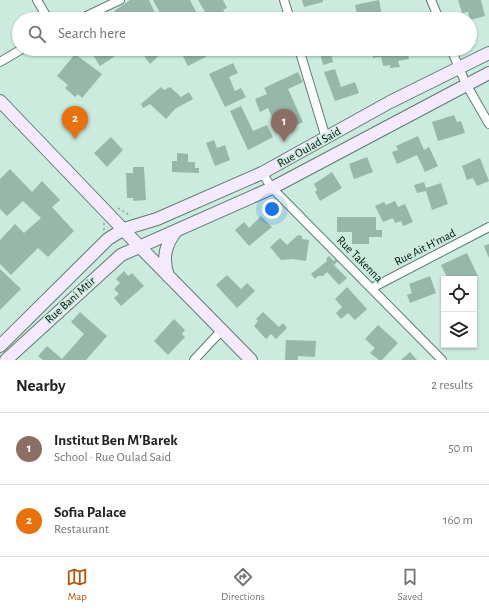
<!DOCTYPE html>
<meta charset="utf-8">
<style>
body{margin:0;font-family:"Alegreya Sans",sans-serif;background:#f6f6f6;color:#202124}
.controls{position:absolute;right:12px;bottom:12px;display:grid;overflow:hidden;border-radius:0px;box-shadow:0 1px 3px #0004}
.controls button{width:36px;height:36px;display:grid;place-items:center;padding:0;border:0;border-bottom:1px solid #e0e0e0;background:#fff;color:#202124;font:20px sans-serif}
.you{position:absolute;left:272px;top:209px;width:14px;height:14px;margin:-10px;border:3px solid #fff;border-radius:50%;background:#1a73e8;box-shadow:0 0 0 6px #1a73e833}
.badge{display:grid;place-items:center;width:26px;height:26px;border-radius:50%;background:#b45309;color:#fff;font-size:13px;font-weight:700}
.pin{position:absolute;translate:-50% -33px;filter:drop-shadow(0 1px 2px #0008)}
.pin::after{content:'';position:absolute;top:21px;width:14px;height:12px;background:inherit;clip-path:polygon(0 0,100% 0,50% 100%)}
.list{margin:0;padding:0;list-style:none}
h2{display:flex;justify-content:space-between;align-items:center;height:52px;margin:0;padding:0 16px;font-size:17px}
h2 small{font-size:13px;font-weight:400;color:#757577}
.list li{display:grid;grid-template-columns:26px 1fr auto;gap:12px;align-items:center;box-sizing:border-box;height:72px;padding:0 16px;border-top:1px solid #e0e0e0}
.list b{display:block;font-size:15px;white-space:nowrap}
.list p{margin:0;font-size:13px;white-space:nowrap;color:#757577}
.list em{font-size:13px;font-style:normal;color:#757577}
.icon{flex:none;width:22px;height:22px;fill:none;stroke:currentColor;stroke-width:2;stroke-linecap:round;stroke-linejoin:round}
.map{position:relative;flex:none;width:489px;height:360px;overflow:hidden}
.search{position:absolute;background:#fff;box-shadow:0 1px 3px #0004;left:12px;right:12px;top:12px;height:44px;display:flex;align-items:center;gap:10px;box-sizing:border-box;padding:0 14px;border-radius:22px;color:#757577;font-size:15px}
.sheet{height:196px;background:#fff}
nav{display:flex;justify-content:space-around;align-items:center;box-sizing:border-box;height:56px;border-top:1px solid #e0e0e0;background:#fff;font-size:11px;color:#757577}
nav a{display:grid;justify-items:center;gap:2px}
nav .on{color:#b45309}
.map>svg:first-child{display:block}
</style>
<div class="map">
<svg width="489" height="360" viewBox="0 0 489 360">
<rect width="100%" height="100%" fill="#caebdd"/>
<path fill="#97b7a9" d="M130,0H149L158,19H119L114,11Z
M153,0H190L200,19H163Z
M198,0H223L227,8L223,10L226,14L217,19H209Z
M302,0H323V2L304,7Z
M379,0L382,16L375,19H358L355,5Z
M458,0H481L485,16L470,20L468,12L462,13Z
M89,49H119L121,52L100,66Z
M139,49H166L150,64Z
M179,49H216L217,51L188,66Z
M319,49H335L336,53L331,54L333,62L323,65Z
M363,49H411V51H407L409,59L398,61L400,67L390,68V65L383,66L381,57L373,58L372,50L364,52Z
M75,54L102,74L82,98L78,94L75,97L65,88L68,85L57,76Z
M233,63L238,73L229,77L235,91L241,88L246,97L225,107L209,74Z
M335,69L341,87L355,82L359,93L335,101L324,72Z
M298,72L303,82L288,89L303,122L279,133L268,108L260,112L255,99L267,94L264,88Z
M161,87L164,90L170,87L181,97L189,92L193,99L175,109L166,119L150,104L143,108L141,104Z
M241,106L253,131L267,125L273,137L248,150L230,111Z
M454,115L457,122L461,121L465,133L438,141L432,122Z
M418,136L424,150L429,147L438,166L425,172L417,155L397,164L392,152L398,150L396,146Z
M111,137L123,150L107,167L94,153Z
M214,140L217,148L225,145L230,160L215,166L206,143Z
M177,153L188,154V162H195V168H199V173L172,172V161H177Z
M367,157L373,172L354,179L349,164Z
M480,158L489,181L477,186L473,178L467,180L462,166Z
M133,167H144L146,200L133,201V198H127L126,173H133Z
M10,169L32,192L42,181L60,200L52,207L74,231L48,257L38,248L11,275L0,264V240L15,224L24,233L41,218L23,201L7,216L0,209V179Z
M332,172L342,188L320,201L315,192L317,190L314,184Z
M424,182L426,188L441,183L448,204L432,210L426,191L417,193L414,185Z
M395,201L398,207L405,204L413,222L403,226L401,221L395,223L393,218L383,222L375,206L384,202L386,205Z
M261,216L272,227L249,246L235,230L244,222L249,228Z
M337,217H376V230H382V237H369V244H352V232H337Z
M298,235L302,236V239L309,240L306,261L292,259L281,260L270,247L280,238L287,245Z
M489,244V258L484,246Z
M467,253L478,276L472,279H448L441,265Z
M329,256L334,261L336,259L338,261L334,265L347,278L339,285L327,272L323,276H318L315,279L311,274L327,261L326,259Z
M0,269L21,289L0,310Z
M124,271L128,276L132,273L144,286L121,306L114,298L119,294L114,289L120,283L116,279Z
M227,275L241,289L247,283L255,291L237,308L216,285Z
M430,276L436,293L410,303L407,295L412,293L409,284Z
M347,287L367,309L355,320L348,313L341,319L336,313L342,307L335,299Z
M80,312L107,336L86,360H43L38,356L47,346L62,359L84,334L71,322Z
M263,312L279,327L283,323L287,328L276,339L271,334L266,339L254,326L258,321L256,319Z
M174,319L185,330L182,334L185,337L168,355L154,341Z
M378,325L398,343L382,360H379L370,353L375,348L365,339Z
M286,340L316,341L315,357L298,356V360H285Z
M410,352L417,360H401Z"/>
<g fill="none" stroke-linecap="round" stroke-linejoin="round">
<defs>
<path id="street" d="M37,0L48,19
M284,0L290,19
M431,0L439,19
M80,19L120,0
M299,49L326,138
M451,49L466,84L489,124
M0,62L22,49
M262,173L272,188L442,360
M372,288L489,227
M194,360L222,330"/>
<path id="secondary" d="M0,101L139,246L251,360
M168,276C162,259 165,245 176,231
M0,346L108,239L124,229L157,219L262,173L390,102L489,53
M6,360L121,255L272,188L489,73"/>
</defs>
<use href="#street" stroke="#5f7c70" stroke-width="10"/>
<use href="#secondary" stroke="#5f7c70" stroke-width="14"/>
<path stroke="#8ba59a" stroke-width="1.5" stroke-dasharray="2 3" stroke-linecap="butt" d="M118,208L131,216
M104,230V222"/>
<use href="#street" stroke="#fff" stroke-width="8"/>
<use href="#secondary" stroke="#f4e9fd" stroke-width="12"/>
</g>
<g text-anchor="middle" stroke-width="3" stroke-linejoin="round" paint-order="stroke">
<g font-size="12" fill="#07120e" stroke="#caebdd">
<text transform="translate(309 147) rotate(-29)" y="4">Rue Oulad Said</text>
<text transform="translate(425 247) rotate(-27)" y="4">Rue Ait H'mad</text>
<text transform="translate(360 259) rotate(45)" y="4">Rue Takenna</text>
<text transform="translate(70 300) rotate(-42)" y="4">Rue Bani Mtir</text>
</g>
</g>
</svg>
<div class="controls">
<button><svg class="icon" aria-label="locate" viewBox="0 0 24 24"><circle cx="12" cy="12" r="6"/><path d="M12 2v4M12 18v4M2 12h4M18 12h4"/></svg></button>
<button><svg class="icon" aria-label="layers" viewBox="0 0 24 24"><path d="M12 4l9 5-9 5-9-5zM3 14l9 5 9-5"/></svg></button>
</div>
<div class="you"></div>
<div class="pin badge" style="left:284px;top:142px;background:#8d6e63">1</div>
<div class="pin badge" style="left:75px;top:139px;background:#e8710a">2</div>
<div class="search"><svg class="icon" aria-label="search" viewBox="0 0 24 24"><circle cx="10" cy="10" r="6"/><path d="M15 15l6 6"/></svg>Search here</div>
</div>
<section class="sheet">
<h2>Nearby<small>2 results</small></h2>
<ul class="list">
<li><span class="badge" style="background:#8d6e63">1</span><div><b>Institut Ben M'Barek</b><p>School · Rue Oulad Said</p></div><em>50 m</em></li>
<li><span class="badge" style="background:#e8710a">2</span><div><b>Sofia Palace</b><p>Restaurant</p></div><em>160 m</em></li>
</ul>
</section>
<nav>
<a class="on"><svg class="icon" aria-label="map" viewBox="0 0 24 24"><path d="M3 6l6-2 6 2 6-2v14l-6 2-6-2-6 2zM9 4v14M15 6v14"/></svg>Map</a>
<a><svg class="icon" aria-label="directions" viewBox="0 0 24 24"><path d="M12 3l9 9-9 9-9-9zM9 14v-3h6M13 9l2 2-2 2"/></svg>Directions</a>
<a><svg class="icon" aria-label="saved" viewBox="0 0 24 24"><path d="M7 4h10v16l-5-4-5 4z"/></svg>Saved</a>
</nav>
